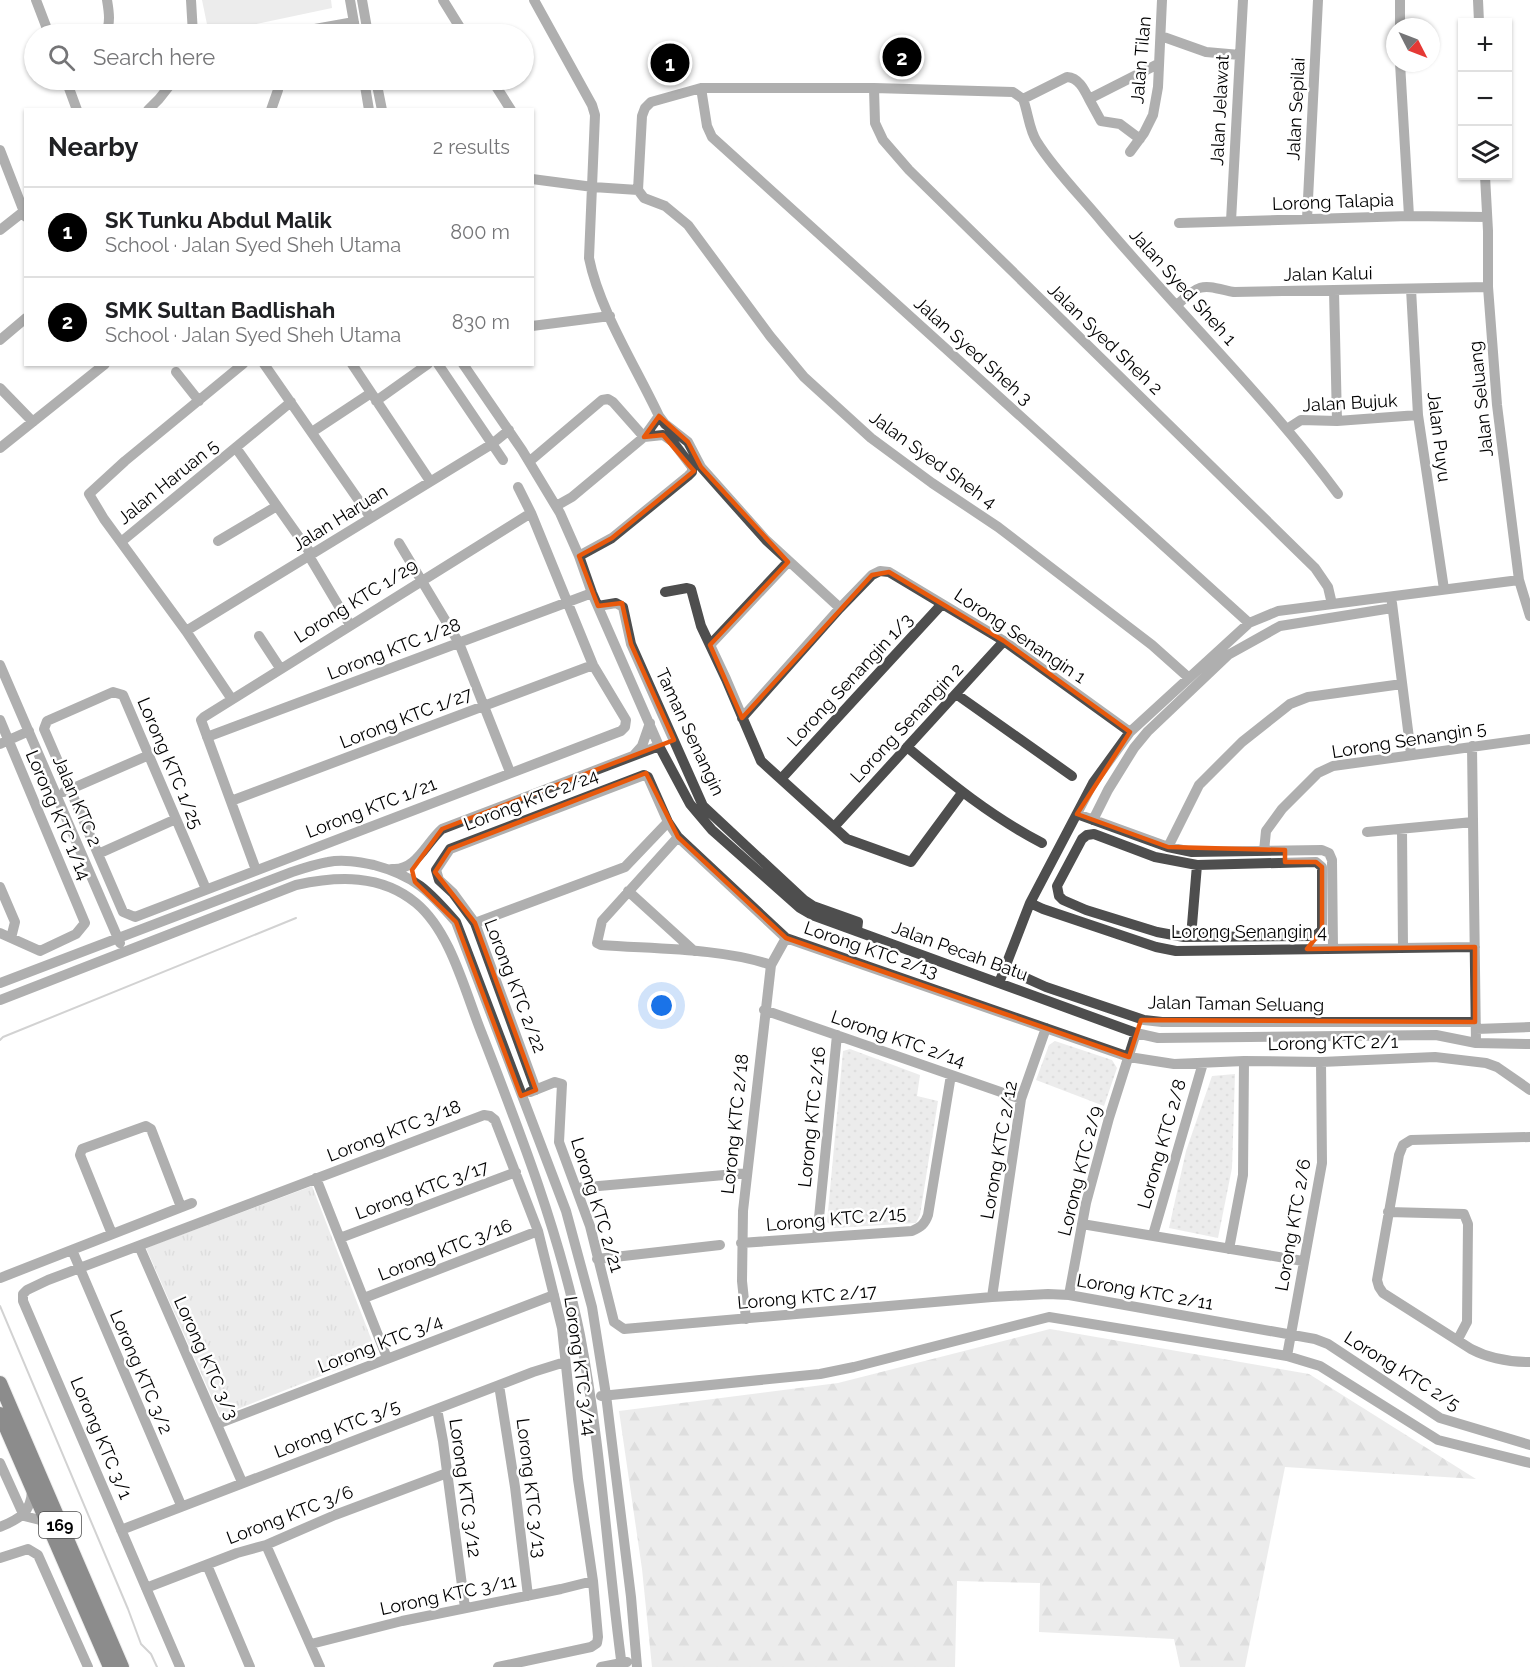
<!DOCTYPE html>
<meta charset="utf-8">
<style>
body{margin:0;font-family:Raleway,sans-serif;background:#f6f6f6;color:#202124}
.controls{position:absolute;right:18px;top:18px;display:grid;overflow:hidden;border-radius:0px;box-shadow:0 2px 4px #0004}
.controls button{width:54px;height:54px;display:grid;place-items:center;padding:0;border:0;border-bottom:2px solid #e0e0e0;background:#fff;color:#202124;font:30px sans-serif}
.compass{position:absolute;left:1386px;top:18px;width:54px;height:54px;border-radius:50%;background:#fff;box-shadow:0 2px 4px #0004;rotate:132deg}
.you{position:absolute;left:662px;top:1006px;width:21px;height:21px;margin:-15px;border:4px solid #fff;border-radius:50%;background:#1a73e8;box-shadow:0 0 0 9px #1a73e833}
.badge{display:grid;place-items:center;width:39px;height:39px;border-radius:50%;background:#000;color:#fff;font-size:20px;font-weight:700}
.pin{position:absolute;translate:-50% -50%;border:3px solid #fff;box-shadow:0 2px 6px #0006}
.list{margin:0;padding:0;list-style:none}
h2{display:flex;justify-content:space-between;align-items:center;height:78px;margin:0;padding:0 24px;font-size:26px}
h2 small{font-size:20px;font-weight:400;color:#757577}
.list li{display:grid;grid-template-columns:39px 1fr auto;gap:18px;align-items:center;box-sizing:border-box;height:90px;padding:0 24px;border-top:2px solid #e0e0e0}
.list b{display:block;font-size:22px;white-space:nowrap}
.list p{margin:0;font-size:20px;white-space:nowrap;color:#757577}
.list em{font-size:20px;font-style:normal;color:#757577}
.icon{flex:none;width:33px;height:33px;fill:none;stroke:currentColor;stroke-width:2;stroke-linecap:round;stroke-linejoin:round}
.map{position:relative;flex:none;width:1530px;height:1667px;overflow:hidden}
.search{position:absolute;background:#fff;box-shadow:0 2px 4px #0004;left:24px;top:24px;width:510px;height:66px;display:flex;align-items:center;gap:15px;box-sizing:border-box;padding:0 21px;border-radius:33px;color:#757577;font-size:22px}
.panel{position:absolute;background:#fff;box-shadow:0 2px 4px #0004;left:24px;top:108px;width:510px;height:258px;border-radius:0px}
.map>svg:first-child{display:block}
</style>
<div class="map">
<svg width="1530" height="1667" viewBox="0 0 1530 1667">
<defs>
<pattern id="grass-dots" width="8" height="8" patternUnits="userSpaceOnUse" patternTransform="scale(1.5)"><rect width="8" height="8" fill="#d5d5d5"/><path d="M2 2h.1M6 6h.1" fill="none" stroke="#b5b5b5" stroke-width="1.8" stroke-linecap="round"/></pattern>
<pattern id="forest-firs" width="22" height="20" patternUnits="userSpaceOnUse" patternTransform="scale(1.5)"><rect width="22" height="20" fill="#d5d5d5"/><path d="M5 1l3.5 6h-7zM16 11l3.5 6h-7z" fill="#b5b5b5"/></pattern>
<pattern id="park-tufts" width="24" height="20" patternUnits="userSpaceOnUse" patternTransform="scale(1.5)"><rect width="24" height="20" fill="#d5d5d5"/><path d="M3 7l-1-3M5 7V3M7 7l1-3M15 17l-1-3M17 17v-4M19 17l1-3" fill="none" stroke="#b5b5b5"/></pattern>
</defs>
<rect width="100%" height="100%" fill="#fff"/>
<path fill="url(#grass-dots)" d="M1055,1041L1112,1060L1117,1068L1104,1106L1036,1080L1049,1045Z
M850,1049L920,1075L917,1096L938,1101L920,1215L916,1223L834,1228L827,1222L843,1051Z
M1235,1074L1232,1168L1218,1238L1169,1228L1186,1151L1212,1076Z"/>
<path fill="url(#forest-firs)" d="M1050,1329L1309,1374L1476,1479L1285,1467L1245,1667H1180L1174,1639L1039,1632L1040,1583L957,1581L955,1667H652L642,1569L619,1411L838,1383Z"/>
<path fill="url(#park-tufts)" d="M312,1186L377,1354L220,1416L146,1248Z"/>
<path fill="#d5d5d5" d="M202,0H331L332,8L209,34Z"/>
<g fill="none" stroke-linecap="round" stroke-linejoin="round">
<path stroke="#9c9c9c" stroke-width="2" d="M0,1040L3,1037L296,918
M0,1306L128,1609L141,1644L151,1654L157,1667"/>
<defs>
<path id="major" d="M0,1383L122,1667
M0,1414L110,1667"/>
</defs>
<use href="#major" stroke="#dbdbdb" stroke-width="16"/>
<path stroke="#4e4e4e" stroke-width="10" d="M36,0L49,34
M191,0L193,34
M350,0L356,34
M362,0L368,34
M443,0L464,34
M534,0L592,105L595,115L589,258C599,309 636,367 659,416L665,424L688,442L701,467L766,540L840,608
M1478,0L1479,22
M1400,27V0
M105,34C111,24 109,12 107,0
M287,34L354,22
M1161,36L1206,52L1240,55
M1400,63L1409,216
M66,80L77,110
M364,80L369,110
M376,80L382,110
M492,80L511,110
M701,88L707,126L712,137L1249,623
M874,88L875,123L883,140L909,170L1315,568L1328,587L1332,604
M1023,99L1067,77C1079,78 1084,89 1089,99L1158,64
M1089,99L1101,121L1120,124L1140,139
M148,110L159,99L174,80
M271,110L278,90L279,80
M0,150L26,217
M1130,152L1144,133L1153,115L1158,87L1162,0
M1485,176L1488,231V287L1497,405L1519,580L1530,616
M532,179L593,187L638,190
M638,190L642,116L645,108L651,102L701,88H874L1013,92L1023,99C1028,112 1029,130 1037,142C1055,171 1081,196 1103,223C1180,314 1267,398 1338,494
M638,190L644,198L665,206L688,225L770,336L804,377L871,438L932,483L998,527L1152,645L1189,678
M1307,219L1318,0
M1231,221L1243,0
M1179,223L1409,216L1487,217
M0,230L23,212
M1411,289L1418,415L1444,589
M1334,291L1337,421
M1177,305C1202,282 1201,285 1234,292L1488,287
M532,326L610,316
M0,340L26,318
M264,364L371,518
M352,364L430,481
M438,364L503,460
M463,364L522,450L560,513L579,556L592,593L659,746L690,804L712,830L800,908L812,915L1136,1033L1158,1038L1436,1035L1476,1043L1530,1044
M176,372L199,401
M0,388L33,422
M376,401L428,364
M1287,429L1301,420L1337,421L1418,415
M312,432L371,393
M0,448L105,364
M236,448L311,554
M530,461L602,400L608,399L613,402L644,437L663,435L673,442L692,467V472L688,476L612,538L579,556
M556,506L572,497L644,437L659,416
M218,541L277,506
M121,542L291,402
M399,543L459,643L510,772
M309,556L350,625
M665,592L687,588L691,589L701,626L726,679L761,761L847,839L911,862L962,793
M1392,603L1411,754
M598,606L616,603L623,607L631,644L703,806L804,900L813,906L858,922L857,930
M186,631L492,444L509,430
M259,636L280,668
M710,645L788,562
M0,665L120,943
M956,694L1072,776
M231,698L186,631L104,519L89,494L125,461L243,364
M742,718L840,608L872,575L880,571L889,572L1004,641L1130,732
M0,720L85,923L76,934L40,951L0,933
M207,737L592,593
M0,744L29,731
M1472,746L1476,1043
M907,747C950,783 992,817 1042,843
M634,755L642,746L650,723
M781,779L942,604
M64,792L149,755
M231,801L593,665
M1077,814L1168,847L1192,852L1322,850L1329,853L1332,860L1333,949
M1093,820L1108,790L1134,748L1148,731L1228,655L1280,626L1392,608
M834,827L1004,641
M1402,829L1403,948
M1367,832L1473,822
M1094,834L1155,857L1197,865L1316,862L1322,867V930L1315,936L1184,937L1157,932L1086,910L1063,900L1059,896L1057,886L1082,839L1087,835Z
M678,837L602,921L597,943L601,945C652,949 722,948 771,965
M1168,847L1199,785L1242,742L1290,704L1308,697L1402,684
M1264,851L1266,831L1282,809L1318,773L1333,766L1530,739
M98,854L176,819
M392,869C416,871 426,843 442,829L659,746
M256,870L201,720L204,717L531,513
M0,887L15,922L11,938
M206,889L123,695L113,692L47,721L44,729L123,912L135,917L621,731L625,727L626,720L593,665L531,513L518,487
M628,891L694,951
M1030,903L1043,909L1156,947L1176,951L1475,947
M475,923L625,867L668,822
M1191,937L1197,865
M1004,968L1046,987L1144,1020L1162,1022H1475
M0,983L292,872C304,868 316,864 328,862C343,859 359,862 374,865C415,876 429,891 456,922L566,1211L592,1307L606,1395L631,1597L637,1667
M999,983L1030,903L1093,783L1130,732L1249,623L1278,611L1519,580
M0,1000L296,885C338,876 381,874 416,903C451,932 465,992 482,1034C520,1132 559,1232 580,1335C601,1444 607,1556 622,1667
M764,1010L1021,1099
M1476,1029L1530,1027
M536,1090L475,923L453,893L439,880L436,870L450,849L644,775L648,777L668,822L678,837L786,938L1129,1057L1174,1064L1244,1061L1321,1062L1435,1057L1486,1063L1497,1067L1530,1090
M530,1092L555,1082L562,1084L559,1142L590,1226L614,1322L624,1329L992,1297L1048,1294L1069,1295L1315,1339L1328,1344L1440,1418L1530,1445
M1530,1137L1411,1140L1403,1145L1399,1155L1377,1280L1379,1287L1383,1293L1471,1349C1490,1359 1508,1362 1530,1362
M316,1178L387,1358
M576,1188L747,1173
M1388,1212L1464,1214L1468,1224L1467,1322L1458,1339
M1082,1224L1303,1261
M112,1234L80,1155L82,1149L146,1126L151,1129L181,1207
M1153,1235L1203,1063
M340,1238L516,1172
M817,1238L837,1035
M741,1243L912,1231C921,1227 925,1224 928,1215L951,1075
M139,1246L242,1482
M1229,1249L1243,1175L1244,1061
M72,1250L181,1505
M597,1259L720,1245
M0,1278L192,1203
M1069,1295L1086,1203L1109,1118L1136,1033
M992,1297L1021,1099L1046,1028
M364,1298L538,1231
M746,1319L742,1281L743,1211L771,965L786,938
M1287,1356L1322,1163L1321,1062
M499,1385L515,1487L528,1596
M601,1396L820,1374L854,1367L1049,1317L1287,1356L1320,1366L1438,1440L1530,1463
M437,1409L443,1441L465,1608
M217,1424L554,1295
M0,1463L24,1516
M24,1516L40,1520L49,1529
M0,1527C19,1519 31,1513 32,1491
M121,1530L533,1372L565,1362
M266,1545L320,1667
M0,1558L28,1549L38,1555L88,1667
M207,1565L250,1667
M146,1588L237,1553L266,1545L335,1515L447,1473
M311,1644L402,1621L561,1589L593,1581
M180,1667L23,1301V1294L27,1290L48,1280L484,1115L490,1116L495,1120L538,1231L562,1328L578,1479L593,1581L598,1637L597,1643L591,1647L498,1667
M601,1667L627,1662"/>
<use href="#major" stroke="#000" stroke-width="14"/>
</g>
<path d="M0 0H1530V1667H0ZM659,416L688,442L701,467L788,562L710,645L742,718L872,575L889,572L1004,641L1130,732L1077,814L1168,847L1285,850V862H1316L1322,867V930L1307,949L1475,947V1022L1141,1020L1129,1057L786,938L678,837L646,773L450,849L435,872L475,923L536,1090L521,1096L456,922L415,882L412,870L442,829L674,740L631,644L622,603L598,606L579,556L612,538L694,471L663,435L644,437Z" fill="#fff" fill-opacity=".55" fill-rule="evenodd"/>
<path fill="none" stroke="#e8590c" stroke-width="4.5" stroke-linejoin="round" d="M659,416L688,442L701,467L788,562L710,645L742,718L872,575L889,572L1004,641L1130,732L1077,814L1168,847L1285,850V862H1316L1322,867V930L1307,949L1475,947V1022L1141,1020L1129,1057L786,938L678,837L646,773L450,849L435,872L475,923L536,1090L521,1096L456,922L415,882L412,870L442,829L674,740L631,644L622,603L598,606L579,556L612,538L694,471L663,435L644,437Z"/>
<g text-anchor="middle" stroke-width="5" stroke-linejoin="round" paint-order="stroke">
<rect fill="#fff" stroke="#4c4c4c" stroke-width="1.5" x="39" y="1512" width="42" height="26" rx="4.5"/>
<g font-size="16" font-weight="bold" fill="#000">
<text x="60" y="1531">169</text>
</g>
<g font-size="18" fill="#000" stroke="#fff">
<text transform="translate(1141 60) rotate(-85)" y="6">Jalan Tilan</text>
<text transform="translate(1296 109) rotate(-87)" y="6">Jalan Sepilai</text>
<text transform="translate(1220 110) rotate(-87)" y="6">Jalan Jelawat</text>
<text transform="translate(1333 202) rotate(-2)" y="6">Lorong Talapia</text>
<text transform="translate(1328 274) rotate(-1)" y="6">Jalan Kalui</text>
<text transform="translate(1183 287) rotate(48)" y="6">Jalan Syed Sheh 1</text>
<text transform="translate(1105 339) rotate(44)" y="6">Jalan Syed Sheh 2</text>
<text transform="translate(973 351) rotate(42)" y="6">Jalan Syed Sheh 3</text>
<text transform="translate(1481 399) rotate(-96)" y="6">Jalan Seluang</text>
<text transform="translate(1350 403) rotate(-3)" y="6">Jalan Bujuk</text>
<text transform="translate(1439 437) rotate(83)" y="6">Jalan Puyu</text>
<text transform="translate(933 460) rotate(36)" y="6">Jalan Syed Sheh 4</text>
<text transform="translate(168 482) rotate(-39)" y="6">Jalan Haruan 5</text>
<text transform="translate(340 518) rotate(-32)" y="6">Jalan Haruan</text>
<text transform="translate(356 601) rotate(-32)" y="6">Lorong KTC 1/29</text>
<text transform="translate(1020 636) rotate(34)" y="6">Lorong Senangin 1</text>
<text transform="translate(394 649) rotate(-21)" y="6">Lorong KTC 1/28</text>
<text transform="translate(850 680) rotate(-47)" y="6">Lorong Senangin 1/3</text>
<text transform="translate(406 718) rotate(-21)" y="6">Lorong KTC 1/27</text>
<text transform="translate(907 723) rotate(-47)" y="6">Lorong Senangin 2</text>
<text transform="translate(690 732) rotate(65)" y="6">Taman Senangin</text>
<text transform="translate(1409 740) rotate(-9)" y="6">Lorong Senangin 5</text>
<text transform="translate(170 763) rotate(67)" y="6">Lorong KTC 1/25</text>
<text transform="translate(531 800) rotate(-21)" y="6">Lorong KTC 2/24</text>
<text transform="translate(77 801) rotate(67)" y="6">Jalan KTC 2</text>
<text transform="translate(371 808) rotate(-21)" y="6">Lorong KTC 1/21</text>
<text transform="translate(58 815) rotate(67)" y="6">Lorong KTC 1/14</text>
<text x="1249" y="938">Lorong Senangin 4</text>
<text transform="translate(871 950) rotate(19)" y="6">Lorong KTC 2/13</text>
<text transform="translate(960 951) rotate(20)" y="6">Jalan Pecah Batu</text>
<text transform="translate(515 986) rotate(69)" y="6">Lorong KTC 2/22</text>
<text transform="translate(1236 1004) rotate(1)" y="6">Jalan Taman Seluang</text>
<text transform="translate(898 1039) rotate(19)" y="6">Lorong KTC 2/14</text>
<text transform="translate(1333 1043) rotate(-1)" y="6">Lorong KTC 2/1</text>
<text transform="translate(812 1117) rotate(-84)" y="6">Lorong KTC 2/16</text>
<text transform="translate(735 1124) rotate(-84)" y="6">Lorong KTC 2/18</text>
<text transform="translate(394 1131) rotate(-21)" y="6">Lorong KTC 3/18</text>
<text transform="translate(1162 1144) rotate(-74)" y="6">Lorong KTC 2/8</text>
<text transform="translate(999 1150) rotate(-80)" y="6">Lorong KTC 2/12</text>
<text transform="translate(1080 1171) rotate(-76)" y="6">Lorong KTC 2/9</text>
<text transform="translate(422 1190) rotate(-20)" y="6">Lorong KTC 3/17</text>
<text transform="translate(597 1205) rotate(73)" y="6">Lorong KTC 2/21</text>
<text transform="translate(836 1219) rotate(-5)" y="6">Lorong KTC 2/15</text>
<text transform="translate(1293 1225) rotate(-80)" y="6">Lorong KTC 2/6</text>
<text transform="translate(445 1250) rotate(-21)" y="6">Lorong KTC 3/16</text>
<text transform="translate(1145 1292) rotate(10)" y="6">Lorong KTC 2/11</text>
<text transform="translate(807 1297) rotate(-5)" y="6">Lorong KTC 2/17</text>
<text transform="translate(380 1344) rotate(-21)" y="6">Lorong KTC 3/4</text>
<text transform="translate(206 1358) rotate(66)" y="6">Lorong KTC 3/3</text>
<text transform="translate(580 1366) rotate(82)" y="6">Lorong KTC 3/14</text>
<text transform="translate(1402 1371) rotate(32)" y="6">Lorong KTC 2/5</text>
<text transform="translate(141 1372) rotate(67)" y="6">Lorong KTC 3/2</text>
<text transform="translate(337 1429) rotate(-21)" y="6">Lorong KTC 3/5</text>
<text transform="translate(101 1438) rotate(67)" y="6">Lorong KTC 3/1</text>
<text transform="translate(465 1488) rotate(82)" y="6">Lorong KTC 3/12</text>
<text transform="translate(531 1488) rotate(83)" y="6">Lorong KTC 3/13</text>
<text transform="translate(290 1515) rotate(-21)" y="6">Lorong KTC 3/6</text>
<text transform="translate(448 1595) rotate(-12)" y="6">Lorong KTC 3/11</text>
</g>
</g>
</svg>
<div class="controls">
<button>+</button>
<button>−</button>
<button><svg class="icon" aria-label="layers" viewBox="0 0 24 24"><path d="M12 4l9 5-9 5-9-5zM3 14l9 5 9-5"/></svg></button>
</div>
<svg class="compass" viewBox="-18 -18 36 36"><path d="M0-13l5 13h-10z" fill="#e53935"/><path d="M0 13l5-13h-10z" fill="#757577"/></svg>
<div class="you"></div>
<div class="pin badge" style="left:670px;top:63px">1</div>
<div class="pin badge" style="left:902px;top:57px">2</div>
<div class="search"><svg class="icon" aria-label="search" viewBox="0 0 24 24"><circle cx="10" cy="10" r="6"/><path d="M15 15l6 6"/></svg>Search here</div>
<section class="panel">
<h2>Nearby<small>2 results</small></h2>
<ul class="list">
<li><span class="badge">1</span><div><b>SK Tunku Abdul Malik</b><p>School · Jalan Syed Sheh Utama</p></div><em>800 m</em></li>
<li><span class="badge">2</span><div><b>SMK Sultan Badlishah</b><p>School · Jalan Syed Sheh Utama</p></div><em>830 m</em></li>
</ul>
</section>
</div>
